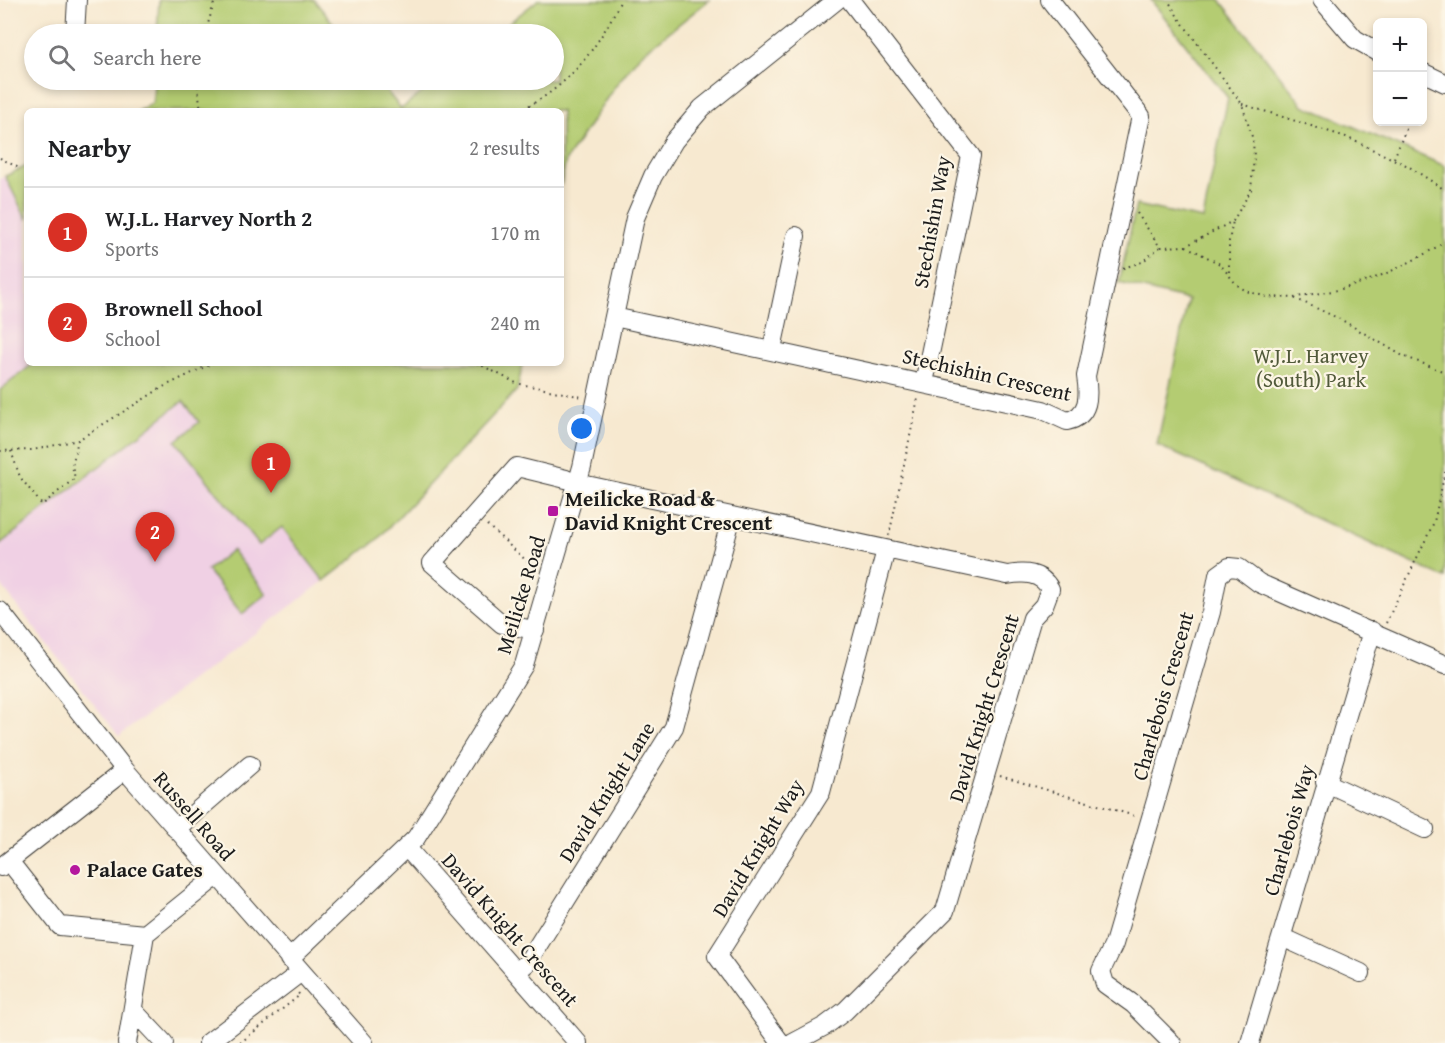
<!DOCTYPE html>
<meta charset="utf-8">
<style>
body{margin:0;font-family:"Gentium Book Plus",serif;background:#f2f2f2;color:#202124}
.controls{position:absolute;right:18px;top:18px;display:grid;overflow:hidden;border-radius:9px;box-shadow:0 3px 9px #0003}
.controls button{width:54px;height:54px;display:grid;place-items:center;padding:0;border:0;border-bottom:2px solid #e0e0e0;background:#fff;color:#202124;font:30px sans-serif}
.you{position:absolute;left:582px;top:429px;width:21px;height:21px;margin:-15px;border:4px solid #fff;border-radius:50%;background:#1a73e8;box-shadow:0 0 0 9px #1a73e833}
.badge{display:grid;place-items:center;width:39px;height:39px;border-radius:50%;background:#d93025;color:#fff;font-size:20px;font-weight:700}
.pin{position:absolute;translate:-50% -50px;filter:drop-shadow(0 2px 3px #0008)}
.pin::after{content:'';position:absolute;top:32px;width:21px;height:18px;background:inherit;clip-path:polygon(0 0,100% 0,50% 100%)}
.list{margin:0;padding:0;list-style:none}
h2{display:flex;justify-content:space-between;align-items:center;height:78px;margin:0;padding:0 24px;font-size:26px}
h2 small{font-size:20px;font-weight:400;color:#757577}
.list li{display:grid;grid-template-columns:39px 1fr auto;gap:18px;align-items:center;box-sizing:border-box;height:90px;padding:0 24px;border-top:2px solid #e0e0e0}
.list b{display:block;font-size:22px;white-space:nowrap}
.list p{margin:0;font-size:20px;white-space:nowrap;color:#757577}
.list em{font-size:20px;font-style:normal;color:#757577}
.icon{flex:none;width:33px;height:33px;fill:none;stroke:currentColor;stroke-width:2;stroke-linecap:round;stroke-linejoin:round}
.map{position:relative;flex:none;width:1445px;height:1043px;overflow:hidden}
.search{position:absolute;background:#fff;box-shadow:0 3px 9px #0003;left:24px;top:24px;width:540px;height:66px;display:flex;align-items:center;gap:15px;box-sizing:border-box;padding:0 21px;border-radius:33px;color:#757577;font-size:22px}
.panel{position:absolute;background:#fff;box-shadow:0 3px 9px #0003;left:24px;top:108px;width:540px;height:258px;border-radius:9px}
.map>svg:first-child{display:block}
</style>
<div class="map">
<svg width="1445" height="1043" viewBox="0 0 1445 1043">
<rect width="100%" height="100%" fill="#fcf5e5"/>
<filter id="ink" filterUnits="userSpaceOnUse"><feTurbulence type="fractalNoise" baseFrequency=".0167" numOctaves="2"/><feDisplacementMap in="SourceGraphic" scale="12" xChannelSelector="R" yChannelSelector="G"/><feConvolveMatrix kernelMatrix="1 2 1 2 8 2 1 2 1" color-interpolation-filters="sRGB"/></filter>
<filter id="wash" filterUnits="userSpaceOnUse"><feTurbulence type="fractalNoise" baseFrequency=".008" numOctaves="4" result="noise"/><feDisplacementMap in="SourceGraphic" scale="24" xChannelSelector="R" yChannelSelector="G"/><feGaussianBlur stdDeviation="1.35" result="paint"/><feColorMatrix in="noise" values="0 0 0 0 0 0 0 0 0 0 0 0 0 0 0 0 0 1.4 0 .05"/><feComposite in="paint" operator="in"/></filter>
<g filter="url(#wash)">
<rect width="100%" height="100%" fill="#f7e9d0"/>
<path fill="#f0d0e4" d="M5,176L27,220V363H34L0,390V179Z
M183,401L324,581L119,736L0,584V544Z"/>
<path fill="#b4cc72" stroke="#687447" stroke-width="1.5" d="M159,0H314L342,34H157Z
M538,0H709L639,56L613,89L566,160L561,185V111H138L153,103L154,80H378L401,109L438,80H554V34H495Z
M1151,0H1220L1303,105L1445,166V578L1157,445L1188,300L1119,283L1136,205L1203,219L1228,98Z
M27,166V220L5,176Z
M34,363H523L517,390L378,539L324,581L282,527L259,545L176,441L199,422L183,401L0,544V390Z
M232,550L267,594L242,614L207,570Z"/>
</g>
<g filter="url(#ink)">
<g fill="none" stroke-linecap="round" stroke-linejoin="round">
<defs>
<path id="minor" d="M850,0L971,156L924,383
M1322,0L1355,39L1378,52
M75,34L77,0
M1422,72L1445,83
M614,317L1043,410L1067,421C1090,416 1089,395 1086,376L1141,116L1050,0
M772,349L796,236
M577,483L1007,575C1024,572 1041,572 1050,589L1044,605L1032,618L945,911L845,1011L825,1026L793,1043
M0,611L125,770L364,1043
M535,630L502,624L432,563L517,467L566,479
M1325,782L1425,829
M176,829L250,765
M407,848L578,1043
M9,861L60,926L145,934L127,1043
M1,867L125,770
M145,934L217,876
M1282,937L1361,973
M289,959L416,838L524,665L582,467L635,218L653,176L674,141L702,108L837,0
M516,972L527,963L674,727L732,516
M133,1010L164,1043
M208,1043L301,972
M781,1043L717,956L821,792L886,550
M1172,1043L1133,1004L1105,984L1101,971L1114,944L1211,612L1218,575L1229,567L1239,568L1259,583L1445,665
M1250,1043L1372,631"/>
</defs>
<use href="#minor" stroke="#3d3b37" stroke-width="20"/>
<path stroke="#3d3b37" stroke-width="2" stroke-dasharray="1.5 4.5" stroke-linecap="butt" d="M205,34L215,0
M197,80L201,111
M1242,104L1346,137L1408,166L1445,190
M518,111C569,88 597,49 621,0
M0,158L21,169
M1394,158L1409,122
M1137,213L1160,247L1186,246L1233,221L1251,190L1254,157L1253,140L1242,104L1178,17L1168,0
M1186,246L1220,264L1236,284L1246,291L1267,297L1294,298L1340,319L1403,356L1445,372
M1123,268L1142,262L1160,247
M1229,272V241L1233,221
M1294,298C1311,293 1331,293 1348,287C1383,277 1414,261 1445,242
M477,363L516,383L582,397
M0,451L33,450L78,440L163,387L213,363
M11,451L20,477L42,505L75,478L72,466L78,440
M487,525L529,563L538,566
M889,536L918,398
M1386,623L1434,522L1445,472
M1000,776L1135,816
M240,1043L300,995L298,993"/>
<use href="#minor" stroke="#fff" stroke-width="18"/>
</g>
</g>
<g fill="#b5179e" stroke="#fcf5e5" stroke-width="2">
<rect x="547" y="505" width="12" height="12" rx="3"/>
<circle cx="75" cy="870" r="6"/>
</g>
<g text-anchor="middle" stroke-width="4.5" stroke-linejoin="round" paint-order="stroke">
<g font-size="21" fill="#1c1c1c" stroke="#fcf5e5">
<text transform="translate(932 222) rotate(-80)" y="7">Stechishin Way</text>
<text transform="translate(987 375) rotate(13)" y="7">Stechishin Crescent</text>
<text transform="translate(521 595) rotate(-73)" y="7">Meilicke Road</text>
<text transform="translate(1163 696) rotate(-74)" y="7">Charlebois Crescent</text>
<text transform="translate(984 708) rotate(-73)" y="7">David Knight Crescent</text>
<text transform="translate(607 792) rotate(-58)" y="7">David Knight Lane</text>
<text transform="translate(194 816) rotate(49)" y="7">Russell Road</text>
<text transform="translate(1289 830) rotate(-74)" y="7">Charlebois Way</text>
<text transform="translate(758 848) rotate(-59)" y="7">David Knight Way</text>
<text transform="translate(510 930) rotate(49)" y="7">David Knight Crescent</text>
</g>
<g font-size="21" fill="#515a3a" stroke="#fcf5e5">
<text x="1311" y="363">W.J.L. Harvey<tspan x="1311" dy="24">(South) Park</tspan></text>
</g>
<g font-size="21" font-weight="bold" fill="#1c1c1c" stroke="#fcf5e5" text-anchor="start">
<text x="565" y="506">Meilicke Road &amp;<tspan x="565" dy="24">David Knight Crescent</tspan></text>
<text x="87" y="877">Palace Gates</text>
</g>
</g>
</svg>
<div class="controls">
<button>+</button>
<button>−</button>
</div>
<div class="you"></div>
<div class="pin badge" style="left:271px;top:493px">1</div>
<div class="pin badge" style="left:155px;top:562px">2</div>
<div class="search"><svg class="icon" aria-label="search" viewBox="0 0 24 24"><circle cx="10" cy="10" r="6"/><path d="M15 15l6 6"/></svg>Search here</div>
<section class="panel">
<h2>Nearby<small>2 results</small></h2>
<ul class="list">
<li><span class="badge">1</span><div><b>W.J.L. Harvey North 2</b><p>Sports</p></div><em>170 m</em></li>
<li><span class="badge">2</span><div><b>Brownell School</b><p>School</p></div><em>240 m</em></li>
</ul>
</section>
</div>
